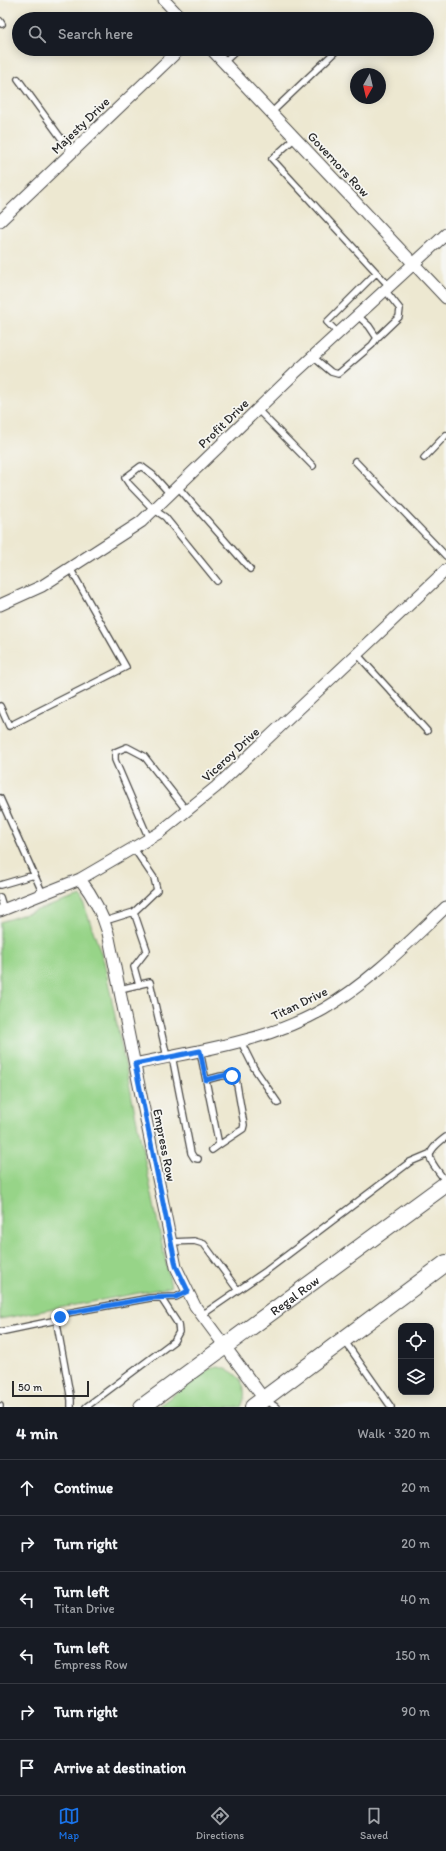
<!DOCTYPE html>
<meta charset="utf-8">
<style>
body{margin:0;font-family:Itim,sans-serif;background:#242831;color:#f1f3f6}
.controls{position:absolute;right:12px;bottom:12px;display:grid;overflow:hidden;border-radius:8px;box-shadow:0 2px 10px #0003}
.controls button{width:36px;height:36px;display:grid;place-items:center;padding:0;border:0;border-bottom:1px solid #363941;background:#171b24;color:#f1f3f6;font:20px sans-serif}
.compass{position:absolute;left:350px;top:68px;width:36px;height:36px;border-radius:50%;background:#171b24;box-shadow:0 2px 10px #0003;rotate:188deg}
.scale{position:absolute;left:12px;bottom:10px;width:77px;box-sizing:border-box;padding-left:4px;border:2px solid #2b2b2b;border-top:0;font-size:11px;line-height:14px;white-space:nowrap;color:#2b2b2b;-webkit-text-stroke:3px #f6f6f2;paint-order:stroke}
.stop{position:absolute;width:12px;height:12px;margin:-9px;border:3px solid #1a73e8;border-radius:50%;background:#fff}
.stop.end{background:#1a73e8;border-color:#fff;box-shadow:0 1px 4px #0008}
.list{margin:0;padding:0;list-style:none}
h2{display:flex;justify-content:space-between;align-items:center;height:52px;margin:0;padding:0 16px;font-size:17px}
h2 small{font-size:13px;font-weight:400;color:#9ea1a6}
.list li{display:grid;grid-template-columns:26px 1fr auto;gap:12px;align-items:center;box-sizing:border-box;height:56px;padding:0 16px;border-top:1px solid #363941}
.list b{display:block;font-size:15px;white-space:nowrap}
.list p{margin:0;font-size:13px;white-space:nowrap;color:#9ea1a6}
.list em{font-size:13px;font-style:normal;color:#9ea1a6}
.icon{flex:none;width:22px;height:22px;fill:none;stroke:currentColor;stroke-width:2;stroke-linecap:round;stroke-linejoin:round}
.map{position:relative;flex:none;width:446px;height:1407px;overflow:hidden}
.search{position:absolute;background:#171b24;box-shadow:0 2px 10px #0003;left:12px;right:12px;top:12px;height:44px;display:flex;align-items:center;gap:10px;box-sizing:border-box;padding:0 14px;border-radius:22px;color:#9ea1a6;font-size:15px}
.sheet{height:388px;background:#171b24}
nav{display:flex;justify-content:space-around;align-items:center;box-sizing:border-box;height:56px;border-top:1px solid #363941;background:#171b24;font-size:11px;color:#9ea1a6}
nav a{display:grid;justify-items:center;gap:2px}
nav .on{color:#1a73e8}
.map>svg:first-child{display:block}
</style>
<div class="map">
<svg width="446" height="1407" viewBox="0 0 446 1407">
<rect width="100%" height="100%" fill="#f6f6f2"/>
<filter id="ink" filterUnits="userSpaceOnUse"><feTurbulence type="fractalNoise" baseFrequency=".025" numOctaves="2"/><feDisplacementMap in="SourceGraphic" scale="8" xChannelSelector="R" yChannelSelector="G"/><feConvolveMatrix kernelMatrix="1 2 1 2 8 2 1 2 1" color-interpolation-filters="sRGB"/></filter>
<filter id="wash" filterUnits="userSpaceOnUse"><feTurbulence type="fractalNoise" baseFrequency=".012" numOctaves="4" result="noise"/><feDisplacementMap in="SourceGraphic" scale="16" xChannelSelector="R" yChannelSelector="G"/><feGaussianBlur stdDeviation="0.9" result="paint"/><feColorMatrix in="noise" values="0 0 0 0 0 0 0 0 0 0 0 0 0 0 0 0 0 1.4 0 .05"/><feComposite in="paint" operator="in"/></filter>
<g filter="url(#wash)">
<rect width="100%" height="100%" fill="#ede8d1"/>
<path fill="#97d488" stroke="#61805a" d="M81,896L104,962L171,1287L0,1319V922Z
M218,1367C238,1370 251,1387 241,1407H157L209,1369Z"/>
</g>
<g filter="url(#ink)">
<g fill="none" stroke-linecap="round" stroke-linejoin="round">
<defs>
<path id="lane" d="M0,21L2,24
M224,62L238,49
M18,79L72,153
M271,113L338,49
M295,138L272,159L389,286
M338,333L327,322L376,273
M377,338L399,317L400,309L385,290
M312,356L331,372L338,374L372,345L377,338L369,326L357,315
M257,409L313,466
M424,458L446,435
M355,461L446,556
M177,486L250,569
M170,494L153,475L141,466L125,478L129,484L153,509L165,517L217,581
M357,654L427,731
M0,706L9,726L126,667L70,568
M0,798L43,894
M149,839L115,760V752L127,747L144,756L187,811
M133,847L154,878L157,890L134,912
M0,885L34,875
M0,897L4,910
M105,921L134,912L147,950L134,967L139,985
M120,989L150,982L167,1057
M241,1042L254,1068L278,1103
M200,1051L219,1145L212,1150
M172,1056L191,1153L194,1158L198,1159
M206,1080C215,1078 227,1072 236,1079L244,1125L243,1129L219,1145
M446,1137C420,1156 430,1159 446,1182
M171,1242L194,1241L204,1244L237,1289
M202,1315L266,1271L410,1162L429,1154
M0,1332L57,1320
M344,1340L391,1407
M266,1400L276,1407
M0,1406V1407
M71,1407V1400L57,1324L59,1317L67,1313L150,1298L176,1297L188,1291
M86,1407L174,1341L179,1332L178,1324L161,1298"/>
<path id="street" d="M164,0L182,19
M211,49L446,298
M0,221L180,49
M0,605L42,586L141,522L295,373L446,234
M80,879C93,896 102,912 108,933L176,1267L195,1306L264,1399
M0,911L80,879L159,833L216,787L446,570
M135,1064C200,1050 266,1042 324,1009C370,982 408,943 446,907"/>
<g id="secondary">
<path id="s1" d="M142,1407L446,1184"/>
<path d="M253,1407L446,1263"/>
</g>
</defs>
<use href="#lane" stroke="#484744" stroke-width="8"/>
<use href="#street" stroke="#484744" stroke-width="13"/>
<use href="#secondary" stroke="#484744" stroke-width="18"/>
<use href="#lane" stroke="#fff" stroke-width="5.5"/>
<use href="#street" stroke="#fff" stroke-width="11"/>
<use href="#secondary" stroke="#fff" stroke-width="16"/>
</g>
</g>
<g fill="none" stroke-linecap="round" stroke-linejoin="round" filter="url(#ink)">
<path stroke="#1a73e8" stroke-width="5" d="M60,1317L67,1313L150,1298L176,1297L188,1291L176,1266L171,1242L135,1064L200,1051L206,1080L226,1075L232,1076"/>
</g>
<g text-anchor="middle" stroke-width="3.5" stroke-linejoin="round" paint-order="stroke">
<g font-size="13" fill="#2b2b2b" stroke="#f6f6f2">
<text transform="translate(80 125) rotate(-44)" y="5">Majesty Drive</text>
<text transform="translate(339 164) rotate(47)" y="5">Governors Row</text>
<text transform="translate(223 423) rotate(-44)" y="5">Profit Drive</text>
<text transform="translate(230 754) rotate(-43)" y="5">Viceroy Drive</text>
<text transform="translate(299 1003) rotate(-26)" y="5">Titan Drive</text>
<text transform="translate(165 1145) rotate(79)" y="5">Empress Row</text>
<text dy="5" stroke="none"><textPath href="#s1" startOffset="189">Regal Row</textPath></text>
</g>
</g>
</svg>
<div class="controls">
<button><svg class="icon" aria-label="locate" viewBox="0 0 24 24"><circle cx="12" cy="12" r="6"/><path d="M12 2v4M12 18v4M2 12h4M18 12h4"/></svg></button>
<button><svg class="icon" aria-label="layers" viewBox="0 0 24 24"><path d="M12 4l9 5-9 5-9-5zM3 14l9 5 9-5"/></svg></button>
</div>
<svg class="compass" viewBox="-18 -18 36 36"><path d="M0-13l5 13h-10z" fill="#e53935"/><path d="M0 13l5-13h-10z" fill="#9ea1a6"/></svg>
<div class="scale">50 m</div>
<div class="stop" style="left:232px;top:1076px"></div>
<div class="stop end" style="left:60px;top:1317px"></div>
<div class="search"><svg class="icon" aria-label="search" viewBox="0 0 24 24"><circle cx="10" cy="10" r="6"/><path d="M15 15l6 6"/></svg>Search here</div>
</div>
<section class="sheet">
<h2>4 min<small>Walk · 320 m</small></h2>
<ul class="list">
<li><svg class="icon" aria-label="ahead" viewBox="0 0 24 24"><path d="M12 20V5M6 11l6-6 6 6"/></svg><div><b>Continue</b></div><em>20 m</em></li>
<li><svg class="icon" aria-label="right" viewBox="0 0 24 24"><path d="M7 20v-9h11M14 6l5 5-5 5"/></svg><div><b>Turn right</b></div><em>20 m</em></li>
<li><svg class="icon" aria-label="left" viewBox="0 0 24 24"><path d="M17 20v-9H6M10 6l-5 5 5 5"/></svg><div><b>Turn left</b><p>Titan Drive</p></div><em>40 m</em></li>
<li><svg class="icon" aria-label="left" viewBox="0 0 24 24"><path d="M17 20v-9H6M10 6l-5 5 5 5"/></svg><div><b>Turn left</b><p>Empress Row</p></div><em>150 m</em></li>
<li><svg class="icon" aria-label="right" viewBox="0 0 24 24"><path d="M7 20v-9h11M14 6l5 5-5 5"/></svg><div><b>Turn right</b></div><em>90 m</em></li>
<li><svg class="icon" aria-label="arrive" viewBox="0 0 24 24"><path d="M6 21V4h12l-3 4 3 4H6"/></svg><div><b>Arrive at destination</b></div></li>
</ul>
</section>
<nav>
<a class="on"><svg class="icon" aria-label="map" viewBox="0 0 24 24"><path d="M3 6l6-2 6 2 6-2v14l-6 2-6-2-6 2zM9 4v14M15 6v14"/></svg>Map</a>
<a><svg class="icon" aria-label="directions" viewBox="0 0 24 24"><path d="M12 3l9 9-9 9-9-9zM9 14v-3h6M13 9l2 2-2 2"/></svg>Directions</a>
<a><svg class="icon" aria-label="saved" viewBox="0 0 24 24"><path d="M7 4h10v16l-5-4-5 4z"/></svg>Saved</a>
</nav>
